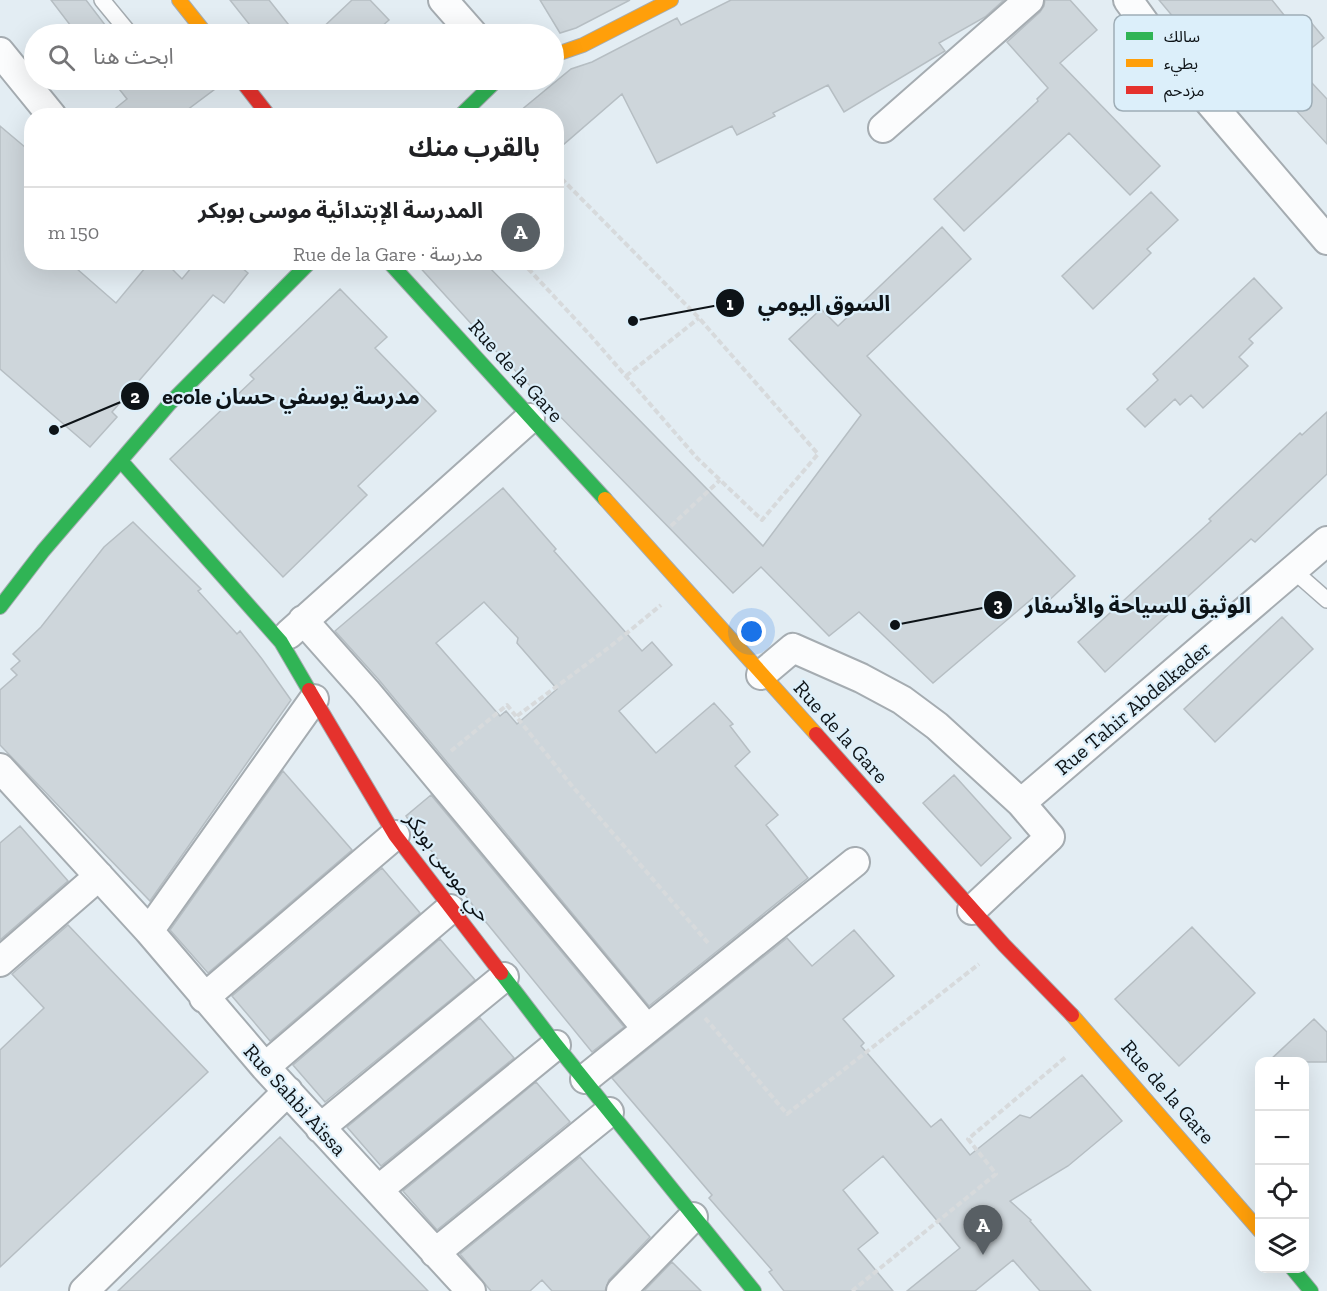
<!DOCTYPE html>
<html lang="ar">
<meta charset="utf-8">
<style>
body{margin:0;font-family:"Zilla Slab","Noto Sans Arabic",serif;background:#f2f2f2;color:#202124;direction:rtl}
.controls{position:absolute;right:18px;bottom:18px;display:grid;overflow:hidden;border-radius:12px;box-shadow:0 6px 24px #0002}
.controls button{width:54px;height:54px;display:grid;place-items:center;padding:0;border:0;border-bottom:2px solid #e0e0e0;background:#fff;color:#202124;font:30px sans-serif}
.you{position:absolute;left:752px;top:632px;width:21px;height:21px;margin:-15px;border:4px solid #fff;border-radius:50%;background:#1a73e8;box-shadow:0 0 0 9px #1a73e833}
.badge{display:grid;place-items:center;width:39px;height:39px;border-radius:50%;background:#585f64;color:#fff;font-size:20px;font-weight:700}
.pin{position:absolute;translate:-50% -50px;filter:drop-shadow(0 2px 3px #0008)}
.pin::after{content:'';position:absolute;top:32px;width:21px;height:18px;background:inherit;clip-path:polygon(0 0,100% 0,50% 100%)}
.list{margin:0;padding:0;list-style:none}
h2{display:flex;justify-content:space-between;align-items:center;height:78px;margin:0;padding:0 24px;font-size:26px}
h2 small{font-size:20px;font-weight:400;color:#757577}
.list li{display:grid;grid-template-columns:39px 1fr auto;gap:18px;align-items:center;box-sizing:border-box;height:84px;padding:0 24px;border-top:2px solid #e0e0e0}
.list b{display:block;font-size:22px;white-space:nowrap}
.list p{margin:0;font-size:20px;white-space:nowrap;color:#757577}
.list em{font-size:20px;font-style:normal;color:#757577}
.icon{flex:none;width:33px;height:33px;fill:none;stroke:currentColor;stroke-width:2;stroke-linecap:round;stroke-linejoin:round}
.map{position:relative;flex:none;width:1327px;height:1291px;overflow:hidden;direction:ltr}
.search{position:absolute;background:#fff;box-shadow:0 6px 24px #0002;left:24px;top:24px;width:540px;height:66px;display:flex;align-items:center;gap:15px;box-sizing:border-box;padding:0 21px;border-radius:33px;color:#757577;font-size:22px}
.panel{position:absolute;background:#fff;box-shadow:0 6px 24px #0002;left:24px;top:108px;width:540px;height:162px;border-radius:24px;direction:rtl}
.map>svg:first-child{display:block}
</style>
<div class="map">
<svg width="1327" height="1291" viewBox="0 0 1327 1291">
<rect width="100%" height="100%" fill="#e3edf3"/>
<path fill="#ced6db" stroke="#b6bec3" stroke-width="1.5" fill-rule="evenodd" d="M51,0H86L112,34H77Z
M230,0H269L296,34H257Z
M352,0H370L389,20L373,34H316Z
M540,0H630L576,28L560,33Z
M731,0H1004L985,17L939,43L945,51L844,112L828,85L773,113L775,116L737,135L732,126L657,163L622,94L556,151V116H514L571,69L592,62L677,18L681,25Z
M1045,0H1070L1097,30L1060,63L1160,166L1130,195L1069,133L964,231L934,199L1038,101L1037,99L1048,88L1007,42L1040,12L1044,6Z
M1159,0H1272L1296,30L1309,20L1324,38L1308,51L1310,54L1296,66L1327,99V144L1270,82L1252,96L1235,75L1230,79L1199,39L1195,43Z
M112,80H208L215,89L179,116H106L127,99Z
M0,126L32,153V262H69L116,303L150,262H165L182,279L196,262H235L248,273L224,303L213,295L112,412L117,417L90,447L0,369Z
M1151,192L1178,220L1147,249L1151,253L1093,309L1062,276Z
M942,227L971,259L867,356L1075,576L1042,607L1034,597L933,683L859,612L829,636L761,567L733,593L496,351L415,262H484L763,546L861,415L789,339L821,309L838,326Z
M1254,278L1282,308L1249,339L1253,343L1239,357L1248,366L1203,408L1191,395L1180,405L1175,399L1145,427L1127,409L1158,380L1153,374Z
M340,289L387,337L375,348L436,411L358,486L367,495L283,577L170,459L254,379L250,375Z
M1327,412V474L1255,542L1251,539L1105,672L1078,642L1211,521L1209,519L1300,433L1302,435Z
M503,488L556,549L554,551L642,651L652,642L672,665L619,711L656,753L714,703L733,724L730,726L750,752L735,766L778,815L766,825L808,878L649,1006L379,680L335,631ZM484,602L518,638L517,643L557,689L517,724L506,711L500,716L436,643Z
M133,522L201,589L198,591L237,634L240,631L262,659L291,700L150,901L0,745V690L17,675L11,669L20,661L13,654L41,627L104,547Z
M1282,617L1313,649L1215,742L1184,709Z
M283,771L352,850L208,973L170,930Z
M954,775L1011,838L981,866L923,803Z
M431,795L624,1027L592,1052L481,916L411,824L406,816Z
M20,826L68,881L0,940V843Z
M382,868L420,913L270,1041L232,996Z
M68,925L208,1072L0,1267V1050L44,1008L12,974Z
M1192,927L1255,993L1179,1066L1115,999Z
M854,930L894,976L843,1019L864,1043L861,1046L931,1127L941,1119L970,1155L1020,1115L1030,1118L1082,1075L1122,1121L1068,1166L1010,1201L1031,1220L1030,1221L1091,1291H1040L1013,1260L975,1291H907L960,1248L883,1156L843,1190L878,1233L858,1249L893,1291H784L769,1272L772,1270L709,1198L712,1195L612,1078L787,938L812,966Z
M440,939L475,980L325,1102L293,1065Z
M480,1018L514,1058L381,1166L347,1127Z
M1314,1019L1327,1032V1062H1268Z
M536,1082L570,1122L437,1230L403,1191Z
M280,1137L428,1291H118L198,1215Z
M580,1157L650,1237L609,1280L605,1291H552L542,1280L530,1291H491L460,1254Z
M672,1262L701,1291H644Z"/>
<g fill="none" stroke-linecap="round" stroke-linejoin="round">
<defs>
<path id="lane" d="M102,0L130,34
M1294,571L1327,600"/>
<path id="street" d="M443,0L473,34
M1128,0L1159,43L1327,240
M0,52L52,116
M883,128L1029,0
M303,620L366,691L647,1029
M289,634L530,418
M761,675L793,648L861,678L902,700L937,726L1021,803L1050,837L972,910
M0,768L149,931L265,1067L471,1291
M1021,803L1327,541
M149,931L314,699
M0,962L99,876
M204,998L395,835
M265,1067L450,909
M585,1079L855,862
M320,1128L504,977
M378,1190L556,1045
M435,1253L609,1112
M84,1291L288,1091
M621,1291L693,1217"/>
<path id="fast" d="M460,116L497,80
M389,262L605,499
M121,461L281,642L309,690
M0,607L43,551L170,403L310,262
M501,973L556,1045L754,1291
M1292,1268L1311,1291"/>
<path id="slow" d="M179,0L206,34
M554,55L583,45L671,0
M605,499L816,734
M1072,1015L1260,1231"/>
<path id="jam" d="M241,80L269,116
M309,690L395,835L501,973
M816,734L1004,945L1072,1015"/>
</defs>
<use href="#lane" stroke="#a5acb1" stroke-width="18"/>
<use href="#street" stroke="#a5acb1" stroke-width="32"/>
<use href="#fast" stroke="#a5acb1" stroke-width="16"/>
<use href="#slow" stroke="#a5acb1" stroke-width="16"/>
<use href="#jam" stroke="#a5acb1" stroke-width="16"/>
<path stroke="#d7dadc" stroke-width="4" stroke-dasharray="6 3" stroke-linecap="butt" d="M522,262L590,335L697,458L762,520L818,454L699,318L556,173
M626,376L699,318
M671,526L720,480
M517,716L611,646L661,605
M451,751L507,705L572,786L709,944
M705,1018L787,1114L979,964
M852,1291L996,1174L968,1139L1067,1056"/>
<use href="#lane" stroke="#fbfcfd" stroke-width="15"/>
<use href="#street" stroke="#fbfcfd" stroke-width="28"/>
<use href="#fast" stroke="#30b455" stroke-width="14"/>
<use href="#slow" stroke="#ff9f0a" stroke-width="14"/>
<use href="#jam" stroke="#e5322d" stroke-width="14"/>
</g>
<g text-anchor="middle" stroke-width="4.5" stroke-linejoin="round" paint-order="stroke">
<g font-size="21" fill="#0d1317" stroke="#dceffa">
<text transform="translate(516 371) rotate(48)" y="7">Rue de la Gare</text>
<text transform="translate(1133 708) rotate(-40)" y="7">Rue Tahir Abdelkader</text>
<text transform="translate(841 732) rotate(48)" y="7">Rue de la Gare</text>
<text transform="translate(448 867) rotate(54)" y="7">حي موسى بوبكر</text>
<text transform="translate(1168 1092) rotate(49)" y="7">Rue de la Gare</text>
<text transform="translate(295 1100) rotate(48)" y="7">Rue Sahbi Aïssa</text>
</g>
</g>
<rect x="1114" y="15" width="198" height="96" rx="9" fill="#dceffa" stroke="#9eadb6" stroke-width="1.5"/>
<rect x="1126" y="32" width="27" height="8" fill="#30b455"/>
<rect x="1126" y="59" width="27" height="8" fill="#ff9f0a"/>
<rect x="1126" y="86" width="27" height="8" fill="#e5322d"/>
<g font-size="16" fill="#0d1317">
<text x="1164" y="42">سالك</text>
<text x="1164" y="69">بطيء</text>
<text x="1164" y="96">مزدحم</text>
</g>
<path fill="none" stroke="#0d1317" stroke-width="2" d="M633 321L730 303M54 430L135 396M895 625L998 605"/>
<g fill="#0d1317" stroke="#dceffa" stroke-width="2">
<circle cx="633" cy="321" r="6"/>
<circle cx="54" cy="430" r="6"/>
<circle cx="895" cy="625" r="6"/>
<circle cx="730" cy="303" r="15"/>
<circle cx="135" cy="396" r="15"/>
<circle cx="998" cy="605" r="15"/>
</g>
<g font-size="18" text-anchor="middle" font-weight="bold" fill="#fff">
<text x="730" y="310">1</text>
<text x="135" y="403">2</text>
<text x="998" y="611">3</text>
</g>
<g font-size="22" text-anchor="middle" font-weight="bold" fill="#0d1317" stroke="#dceffa" stroke-width="4.5" stroke-linejoin="round" paint-order="stroke">
<text x="824" y="311">السوق اليومي</text>
<text x="291" y="404">ecole مدرسة يوسفي حسان</text>
<text x="1138" y="613">الوثيق للسياحة والأسفار</text>
</g>
</svg>
<div class="controls">
<button>+</button>
<button>−</button>
<button><svg class="icon" aria-label="locate" viewBox="0 0 24 24"><circle cx="12" cy="12" r="6"/><path d="M12 2v4M12 18v4M2 12h4M18 12h4"/></svg></button>
<button><svg class="icon" aria-label="layers" viewBox="0 0 24 24"><path d="M12 4l9 5-9 5-9-5zM3 14l9 5 9-5"/></svg></button>
</div>
<div class="you"></div>
<div class="pin badge" style="left:983px;top:1255px">A</div>
<div class="search"><svg class="icon" aria-label="search" viewBox="0 0 24 24"><circle cx="10" cy="10" r="6"/><path d="M15 15l6 6"/></svg>ابحث هنا</div>
<section class="panel">
<h2>بالقرب منك<small></small></h2>
<ul class="list">
<li><span class="badge">A</span><div><b>المدرسة الإبتدائية موسى بوبكر</b><p>مدرسة · Rue de la Gare</p></div><em>150 m</em></li>
</ul>
</section>
</div>
